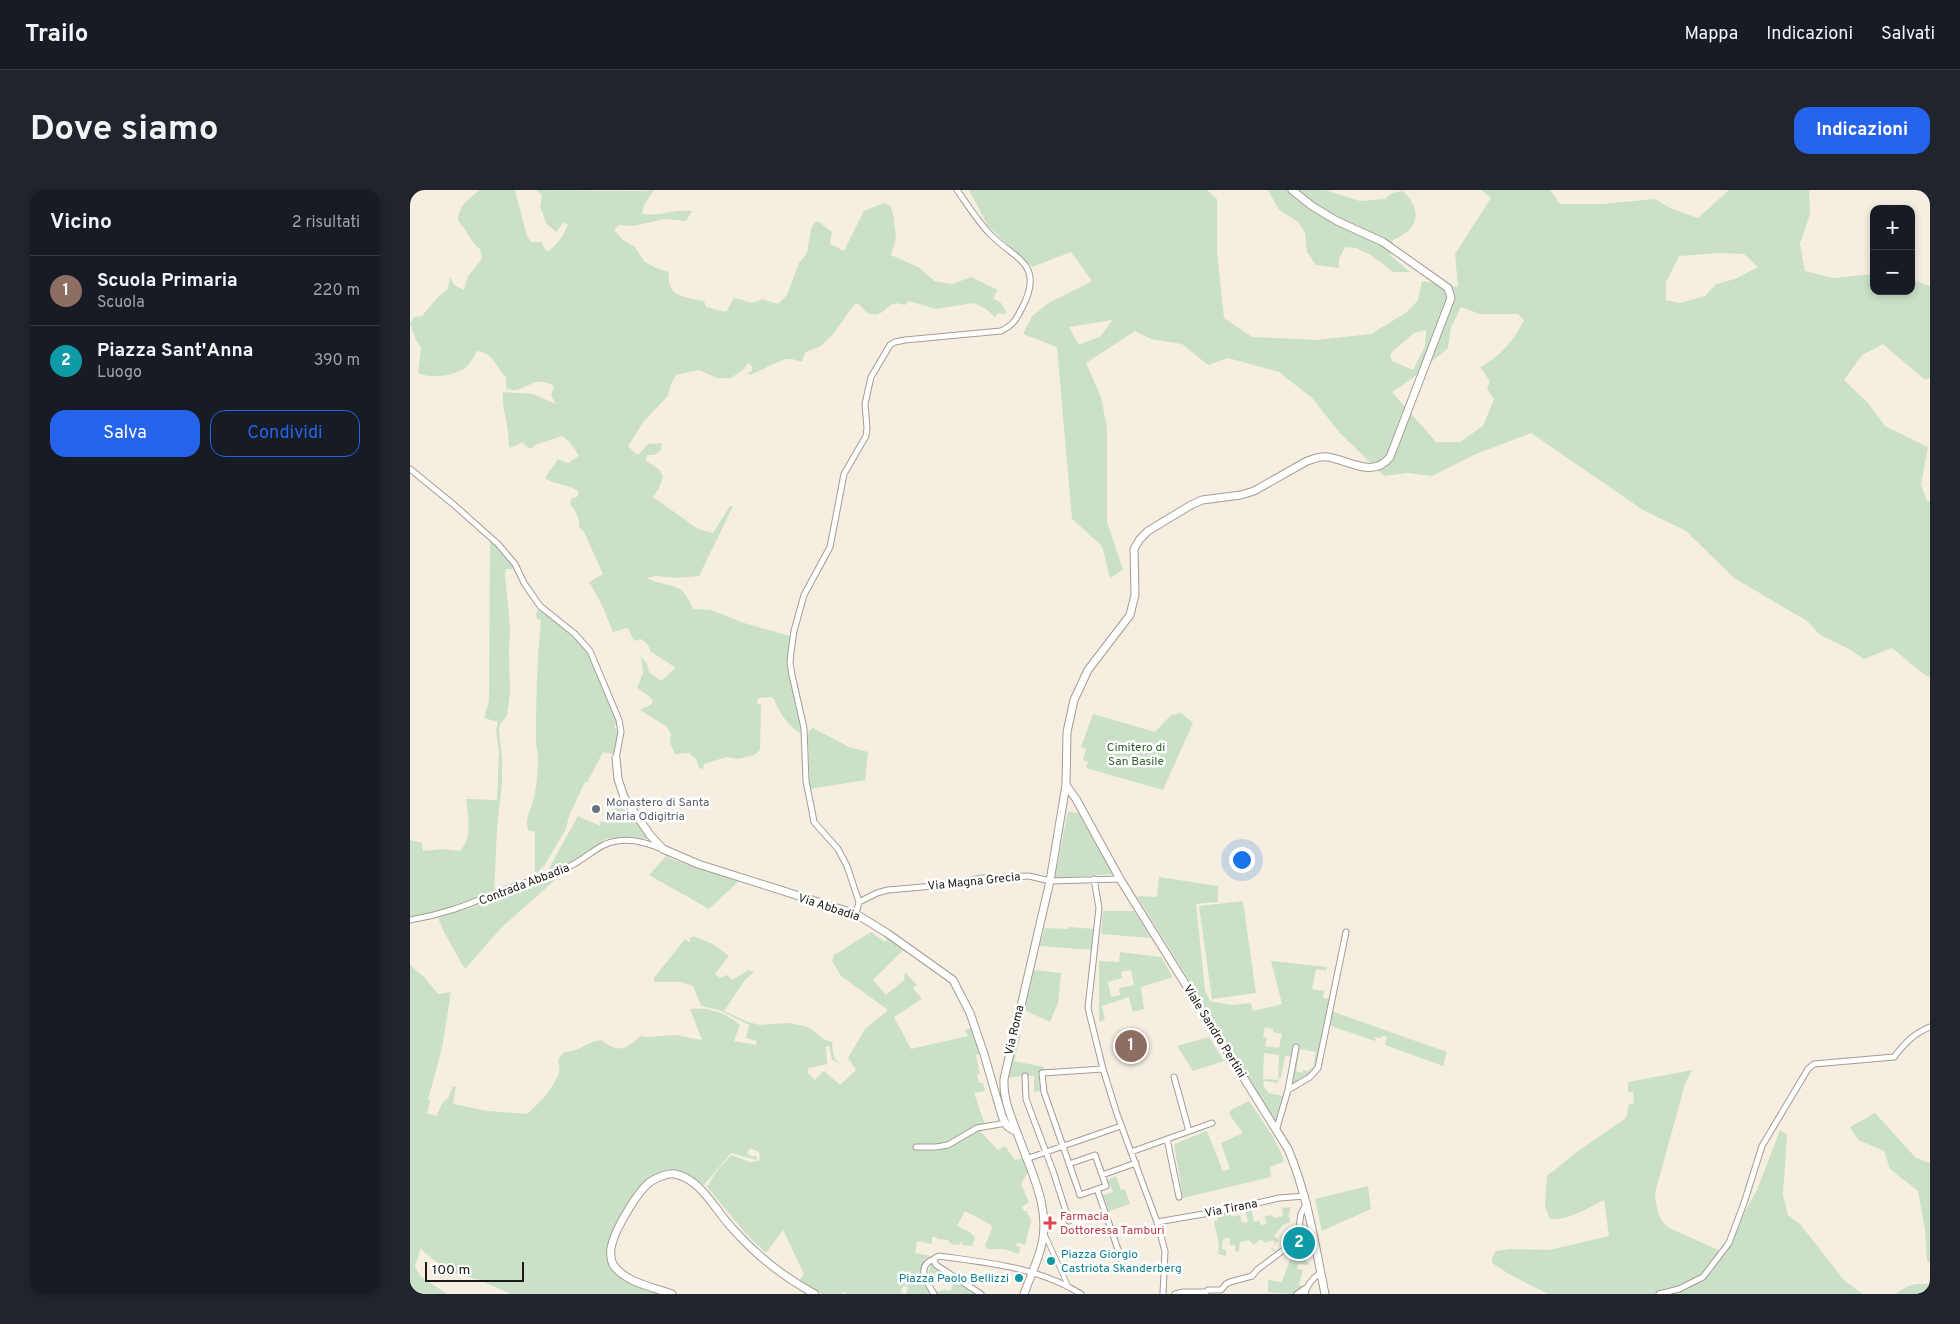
<!DOCTYPE html>
<html lang="it">
<meta charset="utf-8">
<style>
body{margin:0;font-family:Overpass,sans-serif;background:#20242c;color:#f1f3f6}
.controls{position:absolute;right:15px;top:15px;display:grid;overflow:hidden;border-radius:10px;box-shadow:0 2px 8px #0003}
.controls button{width:45px;height:45px;display:grid;place-items:center;padding:0;border:0;border-bottom:1px solid #363941;background:#171b24;color:#f1f3f6;font:25px sans-serif}
.scale{position:absolute;left:15px;bottom:12px;width:99px;box-sizing:border-box;padding-left:5px;border:2px solid #1d1a15;border-top:0;font-size:14px;line-height:18px;white-space:nowrap;color:#1d1a15;-webkit-text-stroke:4px #fff;paint-order:stroke}
.you{position:absolute;left:831px;top:669px;width:18px;height:18px;margin:-12px;border:4px solid #fff;border-radius:50%;background:#1a73e8;box-shadow:0 0 0 8px #1a73e833}
.badge{display:grid;place-items:center;width:32px;height:32px;border-radius:50%;background:#2563eb;color:#fff;font-size:16px;font-weight:700}
.pin{position:absolute;translate:-50% -50%;border:2px solid #fff;box-shadow:0 1px 5px #0006}
.list{margin:0;padding:0;list-style:none}
h2{display:flex;justify-content:space-between;align-items:center;height:65px;margin:0;padding:0 20px;font-size:21px}
h2 small{font-size:16px;font-weight:400;color:#9ea1a6}
.list li{display:grid;grid-template-columns:32px 1fr auto;gap:15px;align-items:center;box-sizing:border-box;height:70px;padding:0 20px;border-top:1px solid #363941}
.list b{display:block;font-size:19px;white-space:nowrap}
.list p{margin:0;font-size:16px;white-space:nowrap;color:#9ea1a6}
.list em{font-size:16px;font-style:normal;color:#9ea1a6}
.actions{display:flex;gap:10px;padding:15px 20px}
.actions a{flex:1;padding:11px 0;border:1px solid #2563eb;border-radius:15px;text-align:center;font-size:18px;color:#2563eb}
.actions .main{background:#2563eb;color:#fff}
.map{position:relative;flex:none;width:1520px;height:1104px;overflow:hidden;border-radius:15px}
header{display:flex;align-items:center;gap:30px;box-sizing:border-box;height:70px;padding:0 25px;background:#171b24;border-bottom:1px solid #363941}
header strong{font-size:24px}
nav{display:flex;gap:28px;margin-inline-start:auto;font-size:18px}
.intro{display:flex;align-items:center;justify-content:space-between;box-sizing:border-box;height:120px;padding:0 30px}
h1{margin:0;font-size:35px}
.button{padding:12px 22px;border-radius:15px;background:#2563eb;color:#fff;font-size:18px;font-weight:700}
main{display:flex;gap:30px;padding:0 30px}
aside{flex:1;background:#171b24;border-radius:15px;box-shadow:0 2px 8px #0003}
.map>svg:first-child{display:block}
</style>
<header>
<strong>Trailo</strong>
<nav><a>Mappa</a><a>Indicazioni</a><a>Salvati</a></nav>
</header>
<div class="intro"><h1>Dove siamo</h1><a class="button">Indicazioni</a></div>
<main>
<aside>
<h2>Vicino<small>2 risultati</small></h2>
<ul class="list">
<li><span class="badge" style="background:#8d6e63">1</span><div><b>Scuola Primaria</b><p>Scuola</p></div><em>220 m</em></li>
<li><span class="badge" style="background:#0f9aa8">2</span><div><b>Piazza Sant'Anna</b><p>Luogo</p></div><em>390 m</em></li>
</ul>
<div class="actions"><a class="main">Salva</a><a>Condividi</a></div>
</aside>
<div class="map">
<svg width="1520" height="1104" viewBox="0 0 1520 1104">
<rect width="100%" height="100%" fill="#f7eee2"/>
<path fill="#cae1c8" fill-rule="evenodd" d="M70,0H105L117,46L121,52H131L137,62C147,55 153,47 158,35L154,32L146,42L136,33L133,24L130,17L132,5L126,0L226,1L244,0L234,15L232,24C249,27 265,18 282,21L276,31L254,29L223,36L209,35L204,40L213,50L225,57L234,71L244,77L259,82C256,107 275,107 294,111L296,117L316,122L324,108C337,109 338,117 352,109L368,114L377,105L389,73L397,63L401,39L405,32H409L422,42L420,54L434,61L454,21L474,13L480,16L483,23L486,48L481,65L510,78L524,91L542,94L561,87L588,100L583,108L591,113L596,122L594,124L588,123L585,127L576,119L564,113L526,119L499,111L495,115C491,114 486,112 483,114C474,117 472,129 458,123C453,120 451,115 446,113C434,126 427,143 413,154C407,159 400,159 395,163L392,172C388,171 384,169 380,169C370,168 350,182 339,185L338,183L342,181V176L338,173L334,179L321,188H307L289,180L266,185L261,194L258,206L234,231L218,256L226,264H229L238,254L252,253L251,260L244,265H238L235,270L250,280L253,287L249,298L243,307L288,339L303,343L320,316H323L289,386L267,388L246,386L237,388C260,400 271,388 283,419L301,420L334,433L380,446L377,475L392,544C380,539 368,521 364,509L361,507L348,508L347,514H351L350,560L344,565L328,569L316,567L294,574L293,579L289,578L286,569L279,563L265,564L260,553L261,544L257,537L230,520L242,514L243,511L239,506L227,498L233,483L231,466L237,474L239,482L251,491L266,478L240,461L239,456L231,449L224,451L218,438L203,442L191,413L179,392L193,384L174,342L169,337C170,328 165,320 160,314L162,308L167,307L169,302C159,293 145,296 135,288L148,269L158,273L169,266L160,252L152,246L125,255L121,259L116,256L113,252L100,258C97,252 99,249 98,243C97,228 92,219 93,202L123,204L146,214L141,206L144,196C121,182 114,207 96,198V187C84,176 86,164 67,161C63,169 59,176 52,180C40,186 20,189 8,183L11,158L6,150L0,134L4,127L12,126L27,108L38,99L40,87L44,95L54,100L58,86L72,69L70,59C60,52 57,39 48,31C48,16 59,8 70,0Z
M559,0H797L807,9V61L814,128L842,147L907,150L961,144L997,122L1008,110L1012,91L1048,97L1045,64L1081,8L1071,0H1140L1150,14H1192L1245,9L1260,18L1288,28L1319,0H1399L1400,24L1390,54L1395,81L1423,88L1464,84V101H1501V89L1520,96V188L1515,190L1473,154L1452,165L1434,190L1458,213L1475,236L1518,257L1511,295L1517,311H1520V487C1513,486 1491,464 1482,458L1454,469L1439,459L1410,445L1397,431L1324,388L1276,341L1233,320L1121,243L1066,264L1022,286L997,283L974,286L930,243L902,208L869,182L818,168L798,175L772,154L741,149L725,141L676,173L691,207L697,238V332L713,380L700,388L692,356L662,329L647,157L613,144L622,126L640,112L682,91L661,62L622,77L578,36ZM1310,63L1334,64L1348,77L1325,89L1306,94L1295,106L1270,113L1256,110V92L1269,66ZM1051,117L1070,124H1108L1114,130C1104,150 1090,167 1070,177L1080,191L1077,199L1084,209L1073,236L1050,252H1026L982,202L1000,190L1038,158L1041,137ZM702,130L691,146L669,155L659,137ZM1016,140L1015,156L1003,180L982,171L980,164L1004,143Z
M858,0H915L950,11L975,9L982,3L993,1C1013,21 1009,39 983,50L980,65L1000,82H983L961,65L946,58L935,57L929,69V78L906,75L897,62L895,42L887,31L869,20Z
M80,347L100,368L131,419L158,440L177,458L208,528V531L204,537L208,541L205,563L203,564L193,562L177,593L175,592L159,626L156,639L134,676L130,679L131,684L125,687V642L118,640C115,628 120,622 123,611C126,602 127,586 128,576C129,567 126,558 126,549C126,510 127,469 131,430L127,429L126,423L129,418L121,409L109,382L106,379H96L95,385L100,436L99,464L100,502L97,525L90,535L89,541L92,567V593L87,638L84,704L46,718L0,728V650L12,653L13,661L33,659L50,661C63,647 58,626 56,609L87,610L89,562L86,540L88,532L74,528L79,511Z
M771,523L783,533L753,600L676,578L678,572L673,570L676,559L671,557L683,524L745,542L761,525Z
M403,538L439,557L458,562L455,590L400,599L398,546L399,541Z
M204,613C217,621 235,633 237,649L214,647L195,649L193,652L160,673L138,680L168,626L190,636L191,631L195,632Z
M659,622C668,621 671,626 676,632L706,684L645,688L657,625Z
M256,666L266,671L330,690L299,719L239,685Z
M154,682L91,738L56,778L53,776L34,742L28,728L66,716Z
M749,687L808,696V712L786,714L795,800L800,811L822,815L841,813L843,821L872,814L861,771L917,777L916,781L906,779L902,799L914,801L913,808L919,809L906,875L897,886L877,899L867,933L727,706L747,707ZM855,837L863,839V842L872,844L869,858L855,856L857,848L853,847ZM890,859L906,862L903,877L898,881L893,880V883L886,881ZM854,863L869,865L868,890L853,889ZM875,866L882,867L873,906L859,903L853,896L854,891L868,893L869,887L871,888Z
M833,711L846,803L802,809L789,716Z
M693,721H724L741,748L691,744Z
M659,737L684,739L682,760L629,756L635,738L659,739Z
M461,742L475,752L478,748L493,760L463,790L476,805L494,790L495,782L507,795L503,798L512,809L484,827L501,859L558,846L555,840L563,837L574,869L572,870L570,864L566,865L570,884H567L569,893H573L575,901L564,903L575,934L568,939L588,960L595,956L605,970L612,968L618,982L611,994L619,1012L612,1017L614,1021H617L621,1031L615,1055L607,1052L606,1056L610,1057L609,1064L594,1059H577L575,1055L582,1038L581,1035L555,1021L547,1036L560,1042L565,1048L562,1056L552,1055L553,1052H551L549,1055L541,1054L538,1050L527,1049V1047H522V1054L507,1051L505,1063L521,1066C510,1079 517,1090 522,1104H496L498,1097L493,1096L491,1103L496,1104H437L433,1102L431,1104H412L388,1092L394,1084L373,1040L356,1063L336,1044L297,997L306,982L321,965L340,972L348,971L350,968L349,962L340,958L337,963L341,966H347L346,970L321,963L294,995L277,985L267,984L252,987L235,998L201,1048V1077L206,1083L216,1091L252,1104H101L69,1090L40,1082L15,1063L11,1058L5,1076L10,1086L37,1104H0V775L14,787L28,804L41,802L32,858L18,910L20,911L17,923L26,926L33,912L38,908L43,896L46,897L43,914L78,921L117,924C129,913 142,901 148,885C153,875 142,871 155,862C168,862 179,851 191,850C210,864 215,859 231,846L237,847L266,845L292,850L280,819C298,817 316,823 330,835L324,851L346,855L347,851L336,848L339,835L309,820L291,816L283,796L271,792H244V788L275,749L279,752L281,751L278,747L281,748L283,746L303,754L319,766L305,784L310,788L317,785L322,790L339,780L344,782L335,790L314,821L338,832L350,835L378,833L395,836L403,840L413,849L422,852C423,861 422,869 431,874L422,870L419,856H416L417,874L399,878L397,882L405,890L414,881L430,895L446,880L438,868L455,839L478,820L431,786L422,771L424,765Z
M710,762L751,767L763,787L731,797L734,819L723,822L719,807L692,816L695,830L689,832V771L709,772ZM721,780L724,795L709,798L710,805L701,807L698,792L712,788L711,782Z
M624,780L651,783L648,813L640,832L614,820Z
M921,821L1037,862L1033,876L975,855L977,847L972,846L971,848L965,847L966,851L962,850L918,835Z
M607,842L611,845L604,871L634,877L635,880L629,881L631,901L624,902V886H618L617,885L598,888L597,882Z
M799,847L814,871L783,881L767,856Z
M1282,880L1275,894L1245,1003C1246,1016 1248,1030 1259,1038L1313,1062L1347,1000L1370,940L1377,945L1373,1005L1378,1025L1390,1034L1433,1089L1452,1104H1138L1099,1084L1082,1073V1068L1086,1061L1100,1059L1139,1060L1199,1046L1194,1010C1178,1018 1158,1031 1140,1029L1135,1016L1137,986L1168,961L1216,928L1219,914H1224L1223,902H1218V892Z
M839,911L862,945L874,969L873,972L860,977L861,987L773,1008L764,954L797,941L813,981L820,979L811,953L833,943L819,924L821,920Z
M1465,923L1506,968L1520,973V1073L1517,1071L1515,1040L1508,1001L1480,979L1474,961L1448,950L1440,937Z
M706,986L711,1000L715,999L720,1014L699,1021L693,1005L703,1002L698,991L701,988Z
M958,996L961,1019L912,1041L905,1009Z
M841,1017L844,1032L849,1031L851,1035L856,1034L855,1026L863,1025L864,1028L873,1026L872,1018L881,1017L878,1027H880V1032L873,1035L864,1046L869,1050L862,1058L867,1062L865,1063L861,1059L865,1053L863,1050L855,1053L851,1049L844,1055L839,1050L830,1052L829,1062L825,1061V1055H820V1048L813,1049L812,1059L816,1060V1066L808,1064L809,1055L804,1031L808,1030L806,1024L820,1022L821,1027L830,1025L832,1033L838,1032L835,1018Z
M882,1064L898,1072L899,1075L888,1074L887,1079L893,1080L889,1095L894,1097L882,1104L858,1102V1090L872,1092Z
M521,1074L535,1082L565,1104H526L525,1102L535,1100L541,1101L543,1092L519,1085V1079Z
M1506,1094H1520V1104H1485L1498,1096Z"/>
<g fill="none" stroke-linecap="round" stroke-linejoin="round">
<defs>
<path id="pedestrian" d="M635,1045L658,1096"/>
<path id="minor" d="M0,279L43,314L88,354L105,374L114,393L130,416L165,444L180,461L209,530L211,542L206,568
M684,689L689,718L678,818L693,879L707,924L747,1032L755,1061L753,1104
M449,712L467,703L478,700L535,695L572,688L619,686L640,691L710,689
M446,724L449,712L437,676L428,659L404,632L402,621L396,591L394,538L382,485L380,473L381,462L384,441L394,405L420,357L434,284L456,246L457,238L455,214L461,187L480,155L485,152L495,150L591,141C605,134 606,129 613,116C635,72 603,69 579,43C567,30 557,14 547,0
M0,730C32,725 54,716 84,704C109,694 135,687 160,676C176,669 189,653 207,651C222,648 238,653 252,659
M615,886L616,909L643,981L659,1031
M764,887L779,941
M878,900L886,857
M866,941L878,900L900,887L908,878L936,742
M757,949L769,1007
M506,957H526L538,955L567,938L596,933
M721,962L802,933
M616,969L711,936
M659,974L685,965L696,996L670,1005L634,902L632,883L693,879
M692,985L726,973
M687,999L712,1071
M747,1032L817,1020L869,1008L895,1006
M524,1104C517,1092 505,1076 524,1069
M571,1104L526,1075L524,1071L525,1068L529,1066C578,1073 628,1077 671,1104
M765,1104L773,1102H796L798,1100H811L816,1094L820,1092L842,1086L848,1079L887,1050L891,1024L897,1012
M887,1104L896,1098
M895,1104C897,1094 903,1088 910,1083
M1249,1104L1269,1099L1293,1087L1319,1053L1334,1013L1352,956L1398,879L1404,874L1484,867C1494,854 1504,843 1520,837"/>
<path id="tertiary" d="M206,568L208,589L214,607L240,645L253,659L288,674L446,724L477,743L543,790L560,823L574,864L592,926L597,936L603,940H606
M656,595L666,609L710,689L878,959C898,1006 905,1055 915,1104
M262,1104C243,1097 217,1093 204,1076C200,1070 200,1060 202,1054C206,1038 227,1002 240,992C246,988 257,983 265,984C292,990 304,1019 322,1038C346,1065 373,1087 405,1104
M614,1104C619,1090 626,1075 630,1061C643,1021 621,982 608,945C601,927 593,909 594,889L640,691L656,595L657,542L664,510L678,480L720,425L725,405L724,359L730,349L738,341L781,315L792,310L831,305L844,301L897,271C904,269 910,266 917,267C939,270 963,289 980,267L1041,108L1038,98L973,52L927,31L902,16L882,0"/>
</defs>
<use href="#pedestrian" stroke="#a59d92" stroke-width="5.5"/>
<use href="#minor" stroke="#a59d92" stroke-width="7"/>
<use href="#tertiary" stroke="#a59d92" stroke-width="9"/>
<use href="#pedestrian" stroke="#fff" stroke-width="4"/>
<use href="#minor" stroke="#fff" stroke-width="5"/>
<use href="#tertiary" stroke="#fff" stroke-width="7"/>
</g>
<circle fill="#6b7280" stroke="#fff" stroke-width="2" cx="186" cy="619" r="5"/>
<path fill="#e0444e" stroke="#fff" stroke-width="2" d="M637.5 1025.5h5v5h5v5h-5v5h-5v-5h-5v-5h5z"/>
<g fill="#0f9aa8" stroke="#fff" stroke-width="2">
<circle cx="641" cy="1071" r="5"/>
<circle cx="609" cy="1088" r="5"/>
</g>
<g text-anchor="middle" stroke-width="5" stroke-linejoin="round" paint-order="stroke">
<g font-size="12" fill="#2c5f2a" stroke="#fff">
<text x="726" y="561">Cimitero di<tspan x="726" dy="14">San Basile</tspan></text>
</g>
<g font-size="12" fill="#5b616d" stroke="#fff" text-anchor="start">
<text x="196" y="616">Monastero di Santa<tspan x="196" dy="14">Maria Odigitria</tspan></text>
</g>
<g font-size="12" fill="#1d1a15" stroke="#fff">
<text transform="translate(564 691) rotate(-6)" y="4">Via Magna Grecia</text>
<text transform="translate(114 694) rotate(-21)" y="4">Contrada Abbadia</text>
<text transform="translate(419 717) rotate(18)" y="4">Via Abbadia</text>
<text transform="translate(604 840) rotate(-77)" y="4">Via Roma</text>
<text transform="translate(805 841) rotate(58)" y="4">Viale Sandro Pertini</text>
<text transform="translate(821 1018) rotate(-11)" y="4">Via Tirana</text>
</g>
<g font-size="12" fill="#be3a42" stroke="#fff" text-anchor="start">
<text x="650" y="1030">Farmacia<tspan x="650" dy="14">Dottoressa Tamburi</tspan></text>
</g>
<g font-size="12" fill="#0d838f" stroke="#fff" text-anchor="start">
<text x="651" y="1068">Piazza Giorgio<tspan x="651" dy="14">Castriota Skanderberg</tspan></text>
<text x="599" y="1092" text-anchor="end">Piazza Paolo Bellizzi</text>
</g>
</g>
</svg>
<div class="controls">
<button>+</button>
<button>−</button>
</div>
<div class="scale">100 m</div>
<div class="you"></div>
<div class="pin badge" style="left:721px;top:856px;background:#8d6e63">1</div>
<div class="pin badge" style="left:889px;top:1053px;background:#0f9aa8">2</div>
</div>
</main>
